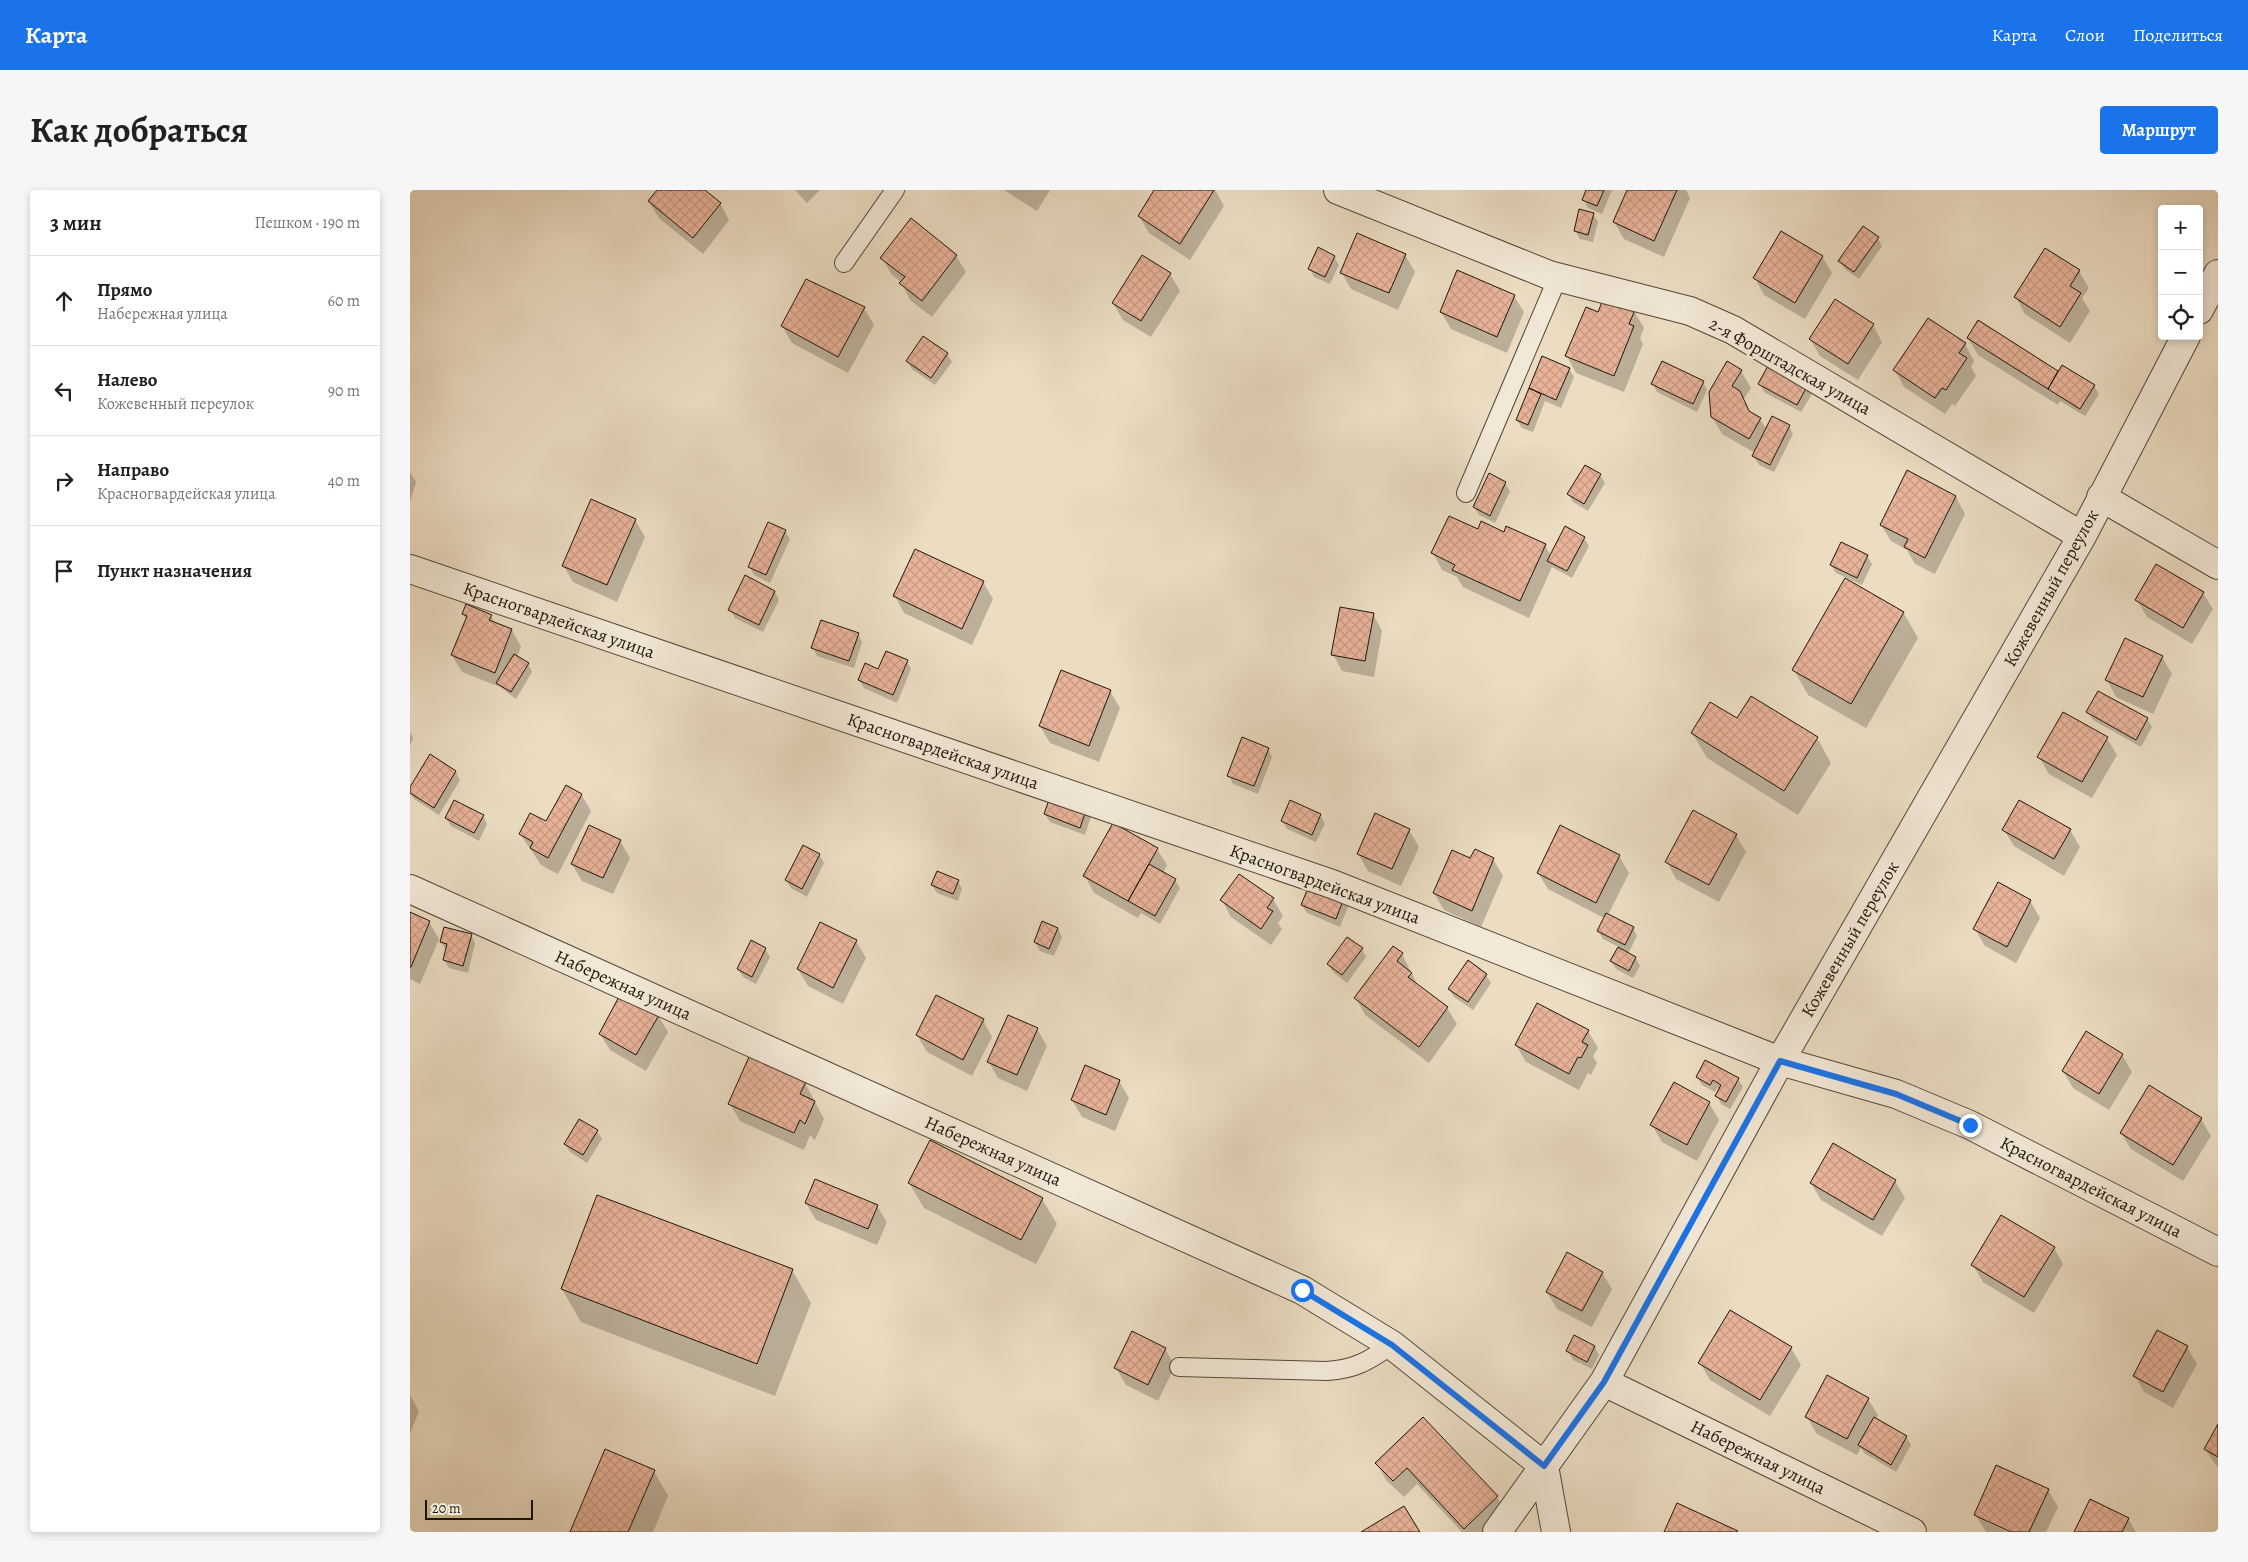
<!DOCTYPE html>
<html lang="ru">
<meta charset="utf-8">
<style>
body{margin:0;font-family:Alegreya,serif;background:#f6f6f6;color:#202124}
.controls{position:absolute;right:15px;top:15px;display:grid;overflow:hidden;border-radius:5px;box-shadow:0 2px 8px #0003}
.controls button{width:45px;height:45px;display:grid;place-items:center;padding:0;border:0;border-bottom:1px solid #e0e0e0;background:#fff;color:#202124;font:25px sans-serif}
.scale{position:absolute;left:15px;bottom:12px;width:108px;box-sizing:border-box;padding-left:5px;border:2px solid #1f160a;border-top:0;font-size:14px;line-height:18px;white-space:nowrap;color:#1f160a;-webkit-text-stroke:4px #f2e8d7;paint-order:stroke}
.stop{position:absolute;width:15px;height:15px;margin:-11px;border:4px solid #1a73e8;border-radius:50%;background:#fff}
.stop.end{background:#1a73e8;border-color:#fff;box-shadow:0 1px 5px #0008}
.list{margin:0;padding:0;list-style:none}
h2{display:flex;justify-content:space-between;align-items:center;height:65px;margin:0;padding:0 20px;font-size:21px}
h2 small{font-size:16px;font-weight:400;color:#757577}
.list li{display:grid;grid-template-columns:32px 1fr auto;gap:15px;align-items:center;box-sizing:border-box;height:90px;padding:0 20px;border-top:1px solid #e0e0e0}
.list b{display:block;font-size:19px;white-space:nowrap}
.list p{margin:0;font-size:16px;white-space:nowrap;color:#757577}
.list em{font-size:16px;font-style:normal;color:#757577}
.icon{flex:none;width:28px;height:28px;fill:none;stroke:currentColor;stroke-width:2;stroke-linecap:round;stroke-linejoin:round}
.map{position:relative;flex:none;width:1808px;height:1342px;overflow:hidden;border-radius:5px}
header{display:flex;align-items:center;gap:30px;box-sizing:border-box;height:70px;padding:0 25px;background:#1a73e8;color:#fff}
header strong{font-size:24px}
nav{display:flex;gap:28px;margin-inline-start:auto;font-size:18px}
.intro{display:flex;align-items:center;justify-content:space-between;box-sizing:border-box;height:120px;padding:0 30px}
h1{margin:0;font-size:35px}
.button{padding:12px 22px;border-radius:5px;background:#1a73e8;color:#fff;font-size:18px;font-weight:700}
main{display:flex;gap:30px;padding:0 30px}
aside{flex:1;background:#fff;border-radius:5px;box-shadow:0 2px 8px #0003}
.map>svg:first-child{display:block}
</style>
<header>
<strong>Карта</strong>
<nav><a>Карта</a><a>Слои</a><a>Поделиться</a></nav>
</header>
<div class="intro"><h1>Как добраться</h1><a class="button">Маршрут</a></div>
<main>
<aside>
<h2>3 мин<small>Пешком · 190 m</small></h2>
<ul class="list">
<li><svg class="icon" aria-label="ahead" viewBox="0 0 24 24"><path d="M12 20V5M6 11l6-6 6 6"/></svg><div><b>Прямо</b><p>Набережная улица</p></div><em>60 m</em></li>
<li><svg class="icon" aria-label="left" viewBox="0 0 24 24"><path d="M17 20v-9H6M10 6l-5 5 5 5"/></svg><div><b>Налево</b><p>Кожевенный переулок</p></div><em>90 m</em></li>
<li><svg class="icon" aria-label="right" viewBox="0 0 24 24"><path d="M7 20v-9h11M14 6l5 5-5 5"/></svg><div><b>Направо</b><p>Красногвардейская улица</p></div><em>40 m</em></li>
<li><svg class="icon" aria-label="arrive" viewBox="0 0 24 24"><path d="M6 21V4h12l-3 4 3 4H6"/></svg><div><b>Пункт назначения</b></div></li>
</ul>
</aside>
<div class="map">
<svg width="1808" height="1342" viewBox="0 0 1808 1342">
<defs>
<pattern id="building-cross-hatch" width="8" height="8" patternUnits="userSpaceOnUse" patternTransform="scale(1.25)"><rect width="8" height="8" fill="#e8b399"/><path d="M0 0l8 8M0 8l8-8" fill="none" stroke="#c79982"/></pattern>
</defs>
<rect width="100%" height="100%" fill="#ebdcc2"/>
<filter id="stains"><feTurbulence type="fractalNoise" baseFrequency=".004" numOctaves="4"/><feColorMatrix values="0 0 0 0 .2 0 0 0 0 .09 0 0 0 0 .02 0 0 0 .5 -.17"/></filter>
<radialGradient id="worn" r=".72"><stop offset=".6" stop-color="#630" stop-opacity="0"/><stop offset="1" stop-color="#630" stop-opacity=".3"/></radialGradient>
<path fill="#0003" d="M248,0H293L310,13L319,30L293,64L249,28L239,12Z
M385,0H410L397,13Z
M594,0H640L627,21Z
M746,0H805L814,16L780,70L739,43L729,26Z
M1178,0H1202L1192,24L1178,18L1174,10Z
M1218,0H1276L1280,8L1254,67L1214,49L1204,32Z
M1183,24L1188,32L1183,52L1170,49L1165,40Z
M1468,48L1472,56L1449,89L1435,79L1430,71Z
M995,65L1005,82L988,120L941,99L932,83Z
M546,66L556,82L522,127L500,110L491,92L482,85L472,68Z
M1412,66L1422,83L1395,129L1354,105L1345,88Z
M924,67L929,75L920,94L904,87L900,79Z
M1669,81L1679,98L1672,108L1680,121L1660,153L1615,124L1606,107Z
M760,84L770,101L741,147L713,130L703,113Z
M1104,106L1114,122L1097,163L1041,139L1031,122Z
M454,118L464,135L438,183L382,153L372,136Z
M1224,121L1234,138L1230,148L1233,154L1214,202L1166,183L1157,166L1188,123Z
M1568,132L1648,184L1684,196L1689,204L1675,226L1650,211L1648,215L1568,165L1558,148Z
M1463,135L1472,152L1448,190L1410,166L1400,149Z
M1555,154L1564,171L1561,177L1566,186L1545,216L1542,214L1535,224L1494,197L1485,180Z
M537,164L542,172L525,195L502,179L497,171Z
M1133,168L1159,179L1164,187L1151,218L1135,211L1123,242L1112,238L1107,230Z
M1331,181L1341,198L1333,210L1341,223L1350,229L1357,240L1379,236L1383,244L1364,282L1349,275L1344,266L1345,263L1312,244L1302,227Z
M1293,192L1297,200L1287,222L1247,202L1243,194Z
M1350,194L1397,196L1402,204L1391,222L1354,202Z
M0,282L6,292L0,312Z
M1498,282L1546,307L1555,324L1525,384L1505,374L1497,360L1481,351L1471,335Z
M1190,285L1195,293L1178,321L1163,312L1158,304Z
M1095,293L1100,301L1085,333L1069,325L1064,317Z
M225,330L235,347L207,412L163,392L153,375Z
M375,341L380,349L360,393L344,385L340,377Z
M1068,341L1135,355L1141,366L1174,348L1179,356L1162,388L1142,377L1119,428L1053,397L1047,387L1032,380L1023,363Z
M506,360L573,392L583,409L562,455L494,423L485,406Z
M1457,366L1462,374L1452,395L1426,383L1421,375Z
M365,402L369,410L353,442L325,428L320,420Z
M1793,403L1803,419L1782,454L1737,427L1727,410Z
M1493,422L1508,448L1456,538L1398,505L1384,480Z
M53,424L81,426L85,434L102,440L111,457L107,467L118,474L122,482L106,509L90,497L52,482L42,465L57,430Z
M963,424L972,441L964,487L932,481L923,464Z
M448,444L452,452L444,478L407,466L403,458Z
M1752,467L1762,484L1743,524L1706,507L1697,490Z
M497,471L501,479L487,513L454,498L449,490L468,480Z
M700,501L710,518L689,572L640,553L630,536Z
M1689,502L1737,529L1742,537L1731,557L1683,530L1678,522Z
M1328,530L1407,548L1421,573L1388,625L1297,568L1282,543Z
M0,542L3,548L0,556Z
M1697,548L1707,565L1682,608L1639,584L1629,567Z
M858,559L862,567L848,604L823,594L819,586Z
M46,582L50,590L29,625L4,609L0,603V600Z
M171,604L181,621L148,684L131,675L110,644L137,633Z
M1610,611L1660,640L1670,657L1654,686L1604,656L1594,640Z
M881,612L910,625L915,634L906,652L877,639L872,631Z
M677,619L681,627L675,645L640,632L635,624Z
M73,626L77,634L69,651L41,636L36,628Z
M999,640L1009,657L991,696L958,681L948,664Z
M1326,645L1336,662L1309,712L1266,689L1257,672Z
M210,651L220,668L203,704L172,691L162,674Z
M747,659L757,675L753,683L765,690L770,698L750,734L731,723L728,728L684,703L675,686Z
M409,664L414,673L397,707L381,698L376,690Z
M1209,666L1219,683L1198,725L1223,738L1227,746L1218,764L1226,768L1230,776L1223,788L1206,779L1201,771L1209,757L1193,749L1188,741L1194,728L1138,699L1128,683Z
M1083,669L1093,686L1071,737L1034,720L1024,703L1061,670Z
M548,691L552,699L548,711L527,703L522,695Z
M863,709L873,726L868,733L872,739L861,755L821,727L812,710Z
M934,709L938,717L930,737L897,723L892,715Z
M1620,711L1630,728L1606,773L1575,756L1565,739Z
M0,724L19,732L29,749L10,794L0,789Z
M648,738L652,747L644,766L630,761L625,752Z
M61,745L65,753L58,783L39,778L34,770L36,760L31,752Z
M446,751L456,768L433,814L398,796L388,779Z
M355,759L360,767L346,794L333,787L328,779Z
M952,759L956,767L937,793L923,782L918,774Z
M992,764L1008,796L1037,818L1047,834L1019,873L955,825L946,808Z
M1076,785L1081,793L1063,820L1044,807L1039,799Z
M248,825L258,842L236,881L200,860L190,844Z
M573,830L582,847L562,886L517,862L507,845Z
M627,839L637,856L617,901L588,888L579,872Z
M1178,841L1188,858L1183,866L1187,873L1181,885L1178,883L1169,900L1116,872L1106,855Z
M1677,843L1712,865L1722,882L1699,920L1663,898L1653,881Z
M1287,887L1328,889L1333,897L1320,919L1311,914L1307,906L1310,899L1307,898L1305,902L1292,895Z
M709,891L719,908L705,941L672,927L662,910Z
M395,893L414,929L405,950L400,945L394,960L330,931L320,914Z
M1740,897L1791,929L1801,946L1773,991L1721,959L1711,943Z
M1299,913L1309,930L1287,971L1252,952L1242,935Z
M187,941L192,949L177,973L160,962L155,954Z
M1485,991L1495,1008L1472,1046L1411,1010L1401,993Z
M499,993L632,1009L647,1034L626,1074L514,1018Z
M396,1013L467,1016L477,1032L467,1055L406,1030Z
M1644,1058L1653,1074L1624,1123L1573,1092L1563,1075Z
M382,1080L401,1113L365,1206L171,1132L152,1099Z
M1192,1083L1202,1099L1182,1137L1147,1119L1137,1102Z
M1184,1156L1189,1165L1182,1179L1163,1170L1158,1161Z
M1777,1157L1787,1174L1763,1218L1734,1202L1725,1186Z
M1381,1158L1391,1175L1360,1226L1300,1190L1290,1173Z
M755,1159L765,1176L748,1211L716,1195L706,1178Z
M0,1205L9,1221L0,1244Z
M1458,1209L1468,1225L1466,1230L1496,1247L1501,1255L1486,1282L1454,1263L1451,1258L1447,1265L1407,1244L1397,1227Z
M1013,1229L1087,1307L1097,1324L1077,1342H1052L1007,1294L994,1307L976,1290L967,1273Z
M1808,1237V1278L1795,1259Z
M244,1281L258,1306L243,1342H161Z
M1638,1300L1648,1317L1636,1342H1604L1577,1330V1332L1598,1342H1576L1565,1324Z
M1718,1329L1726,1342H1665Z"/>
<path fill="url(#building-cross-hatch)" stroke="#1f160a" d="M247,0H295L311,13L283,48L238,11Z
M744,0H804L770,54L728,26Z
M1176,0H1194L1187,16L1172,10Z
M1217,0H1267L1244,51L1203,32Z
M1169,19L1184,23L1178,45L1164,41Z
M501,28L547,65L512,111L489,93L495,87L470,68Z
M1453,36L1469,47L1444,82L1428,71Z
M1371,41L1413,66L1385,113L1343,88Z
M947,43L996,64L979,103L930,83Z
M908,57L925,66L915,87L898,79Z
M1635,58L1670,80L1660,96L1671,103L1650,137L1604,107Z
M732,65L761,83L731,131L702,113Z
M1047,80L1105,105L1087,147L1030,122Z
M396,89L455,117L428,167L371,136Z
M1194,107L1225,120L1219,134L1224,136L1204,186L1155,166L1176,117L1188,122Z
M1425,109L1464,134L1438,174L1399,149Z
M1518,128L1556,153L1549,163L1557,168L1536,200L1532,198L1525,208L1483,180Z
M1568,130L1648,181L1638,199L1557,148Z
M513,146L538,163L521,188L496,171Z
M1132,166L1160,178L1146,210L1119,198Z
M1252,171L1294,191L1283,214L1241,194Z
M1317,171L1332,180L1322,196L1330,201L1339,221L1351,228L1339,249L1301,227L1299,202Z
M1359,174L1398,195L1387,215L1348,194Z
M1652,175L1685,195L1670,219L1638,199Z
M1119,198L1131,204L1118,235L1106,230Z
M1362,226L1380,235L1360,275L1342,266Z
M1175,275L1191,284L1174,314L1157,304Z
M1497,280L1546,306L1515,368L1494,357L1498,349L1470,335Z
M1079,283L1096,292L1080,326L1063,317Z
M181,309L226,329L197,395L152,376Z
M1039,326L1068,339L1071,331L1094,342L1096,336L1136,354L1110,411L1042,380L1045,375L1021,363Z
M358,332L376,340L356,385L338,377Z
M1155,336L1175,347L1157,381L1137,371Z
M1431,352L1458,365L1447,388L1420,375Z
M505,359L574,391L552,439L483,406Z
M1746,374L1794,402L1773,438L1725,410Z
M335,385L365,401L349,435L318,420Z
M1435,388L1494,422L1441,514L1382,480Z
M56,414L82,425L79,430L102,439L85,483L41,465L57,426L52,424Z
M930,417L964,423L955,471L921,465Z
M411,430L449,443L439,471L401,458Z
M1715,448L1753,466L1733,507L1695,490Z
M476,461L498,470L483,505L448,490L455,473L468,479Z
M104,464L119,473L101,502L86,493Z
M651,480L701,500L679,556L629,536Z
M1688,501L1738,528L1726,550L1676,522Z
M1341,506L1408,547L1374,601L1281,543L1300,512L1327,528Z
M1653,522L1698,547L1672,592L1627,567Z
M832,547L859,558L844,596L817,586Z
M20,564L46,581L24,618L0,603V597Z
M156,595L172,604L138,668L120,658L123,652L109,644L120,623L136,631Z
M641,604L677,618L670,638L634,624Z
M44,610L74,625L64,643L35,628Z
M880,610L911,624L902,645L871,631Z
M1609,610L1661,639L1644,669L1592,640Z
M1283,620L1327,644L1299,695L1255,672Z
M965,623L1000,639L982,679L947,664Z
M703,633L748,658L718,711L673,686Z
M179,635L211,650L193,688L161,674Z
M1150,635L1210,665L1186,713L1127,683Z
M393,655L410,664L392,699L375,690Z
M1065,659L1084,668L1062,721L1023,703L1042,660L1060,668Z
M739,674L766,689L745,726L718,711Z
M527,681L549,690L543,704L521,695Z
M829,684L864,708L857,718L863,721L851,739L810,710Z
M1588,692L1621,710L1597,757L1563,739Z
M900,693L934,708L926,729L891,715Z
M0,722L20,731L1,777H0Z
M1196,723L1224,737L1215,755L1187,741Z
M632,731L648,738L639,759L624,752Z
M410,732L447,750L423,798L387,779Z
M34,737L62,744L53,776L33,770L37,754L30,752Z
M937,747L953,758L932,785L917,774Z
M341,750L356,758L342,787L327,779Z
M983,756L993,763L987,771L1002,783L998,787L1038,817L1009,857L944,808Z
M1208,757L1226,767L1219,781L1200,771Z
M1058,770L1077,784L1058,812L1038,799Z
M211,803L249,825L226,865L189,844Z
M526,805L574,829L553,870L506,845Z
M1127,813L1179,840L1172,852L1178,855L1171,868L1168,867L1159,884L1105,855Z
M598,825L628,838L607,885L577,872Z
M1676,841L1713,864L1689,904L1652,881Z
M339,867L396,892L390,904L405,911L395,934L390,930L384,943L318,914Z
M1295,870L1329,888L1316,912L1305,906L1311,895L1303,890L1300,895L1286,887Z
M675,875L710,890L696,925L661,910Z
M1264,892L1300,912L1277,955L1240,935Z
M1739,895L1792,928L1763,975L1710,943Z
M169,929L188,940L173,965L154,954Z
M520,950L633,1008L611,1050L498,993Z
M1423,953L1486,990L1463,1030L1400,993Z
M405,989L468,1015L458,1039L395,1013Z
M187,1005L383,1079L347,1174L151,1099Z
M1591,1025L1645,1057L1614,1107L1561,1075Z
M1157,1062L1193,1082L1172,1121L1136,1102Z
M1320,1120L1382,1157L1350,1210L1288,1173Z
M1747,1140L1778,1156L1753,1202L1723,1186Z
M722,1141L756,1158L738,1195L704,1178Z
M1164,1145L1185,1156L1177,1172L1156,1161Z
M1417,1185L1459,1208L1437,1249L1395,1227Z
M1013,1227L1088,1306L1054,1339L997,1278L983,1291L965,1273Z
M1464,1227L1497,1246L1481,1275L1448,1255Z
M1808,1234V1267L1794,1259Z
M195,1259L245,1280L218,1342H160Z
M1586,1275L1639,1299L1619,1342H1601L1564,1325Z
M1680,1309L1719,1328L1712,1342H1664Z
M1267,1313L1328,1341L1327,1342H1254Z
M994,1316L1010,1342H951Z"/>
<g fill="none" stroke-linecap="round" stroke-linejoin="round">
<defs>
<path id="service" d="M434,73L485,0
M1056,303L1148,87
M769,1177L917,1181C946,1179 958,1171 982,1155"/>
<path id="minor" d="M928,0L1139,85L1280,121L1323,140L1672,346
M1789,120L1808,84
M1691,307L1808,375
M0,379L922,694L1370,871L1486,904L1560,935L1808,1062
M0,699L892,1100L982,1155L1134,1276L1146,1342
M1194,1192L1502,1342
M1087,1342L1194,1192L1370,871L1672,346L1776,146"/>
</defs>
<use href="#service" stroke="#524838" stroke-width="20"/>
<use href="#minor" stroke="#524838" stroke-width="30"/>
<use href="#service" stroke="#f2e8d7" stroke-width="18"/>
<use href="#minor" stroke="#f2e8d7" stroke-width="28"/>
</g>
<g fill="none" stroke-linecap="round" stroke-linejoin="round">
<path stroke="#1a73e8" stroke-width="6" d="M892,1100L982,1155L1134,1276L1194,1192L1370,871L1486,904L1560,935"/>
</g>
<g text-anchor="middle" stroke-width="5" stroke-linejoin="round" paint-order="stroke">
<g font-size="18" fill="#1f160a" stroke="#f2e8d7">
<text transform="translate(1380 176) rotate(29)" y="6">2-я Форштадская улица</text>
<text transform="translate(1641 398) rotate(-61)" y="6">Кожевенный переулок</text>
<text transform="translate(149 430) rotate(19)" y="6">Красногвардейская улица</text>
<text transform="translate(533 561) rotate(19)" y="6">Красногвардейская улица</text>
<text transform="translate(915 694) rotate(20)" y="6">Красногвардейская улица</text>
<text transform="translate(1440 749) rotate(-60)" y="6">Кожевенный переулок</text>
<text transform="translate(213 795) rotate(24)" y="6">Набережная улица</text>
<text transform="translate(583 961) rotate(24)" y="6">Набережная улица</text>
<text transform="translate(1681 997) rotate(27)" y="6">Красногвардейская улица</text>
<text transform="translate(1348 1267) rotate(26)" y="6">Набережная улица</text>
</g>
</g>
<rect width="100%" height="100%" filter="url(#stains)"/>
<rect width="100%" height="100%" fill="url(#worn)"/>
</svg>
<div class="controls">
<button>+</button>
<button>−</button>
<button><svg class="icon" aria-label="locate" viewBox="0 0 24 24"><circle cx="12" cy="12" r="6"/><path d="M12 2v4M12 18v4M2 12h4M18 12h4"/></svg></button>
</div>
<div class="scale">20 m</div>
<div class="stop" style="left:892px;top:1100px"></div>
<div class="stop end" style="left:1560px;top:935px"></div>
</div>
</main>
